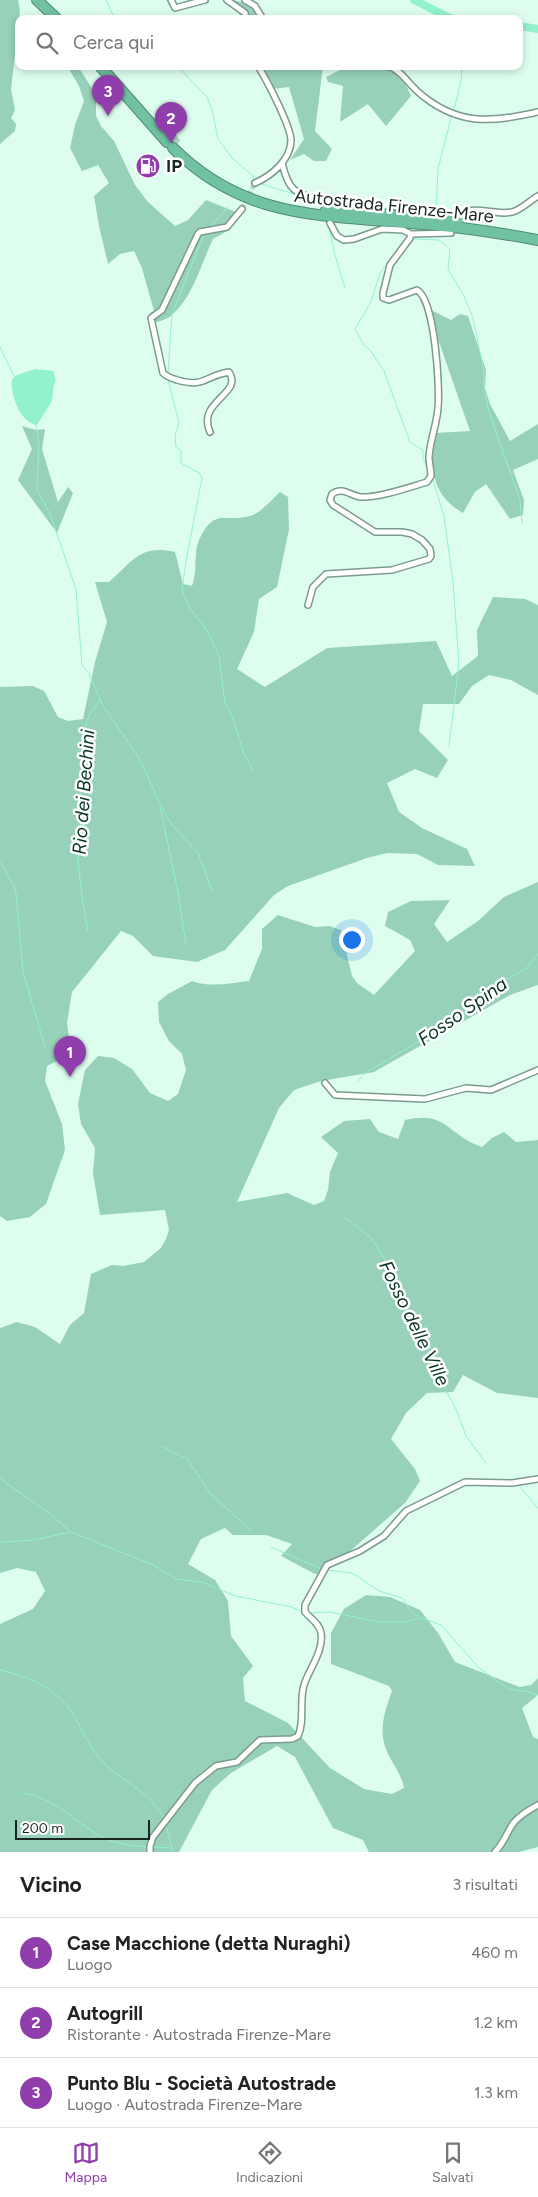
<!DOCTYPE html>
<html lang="it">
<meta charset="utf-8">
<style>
body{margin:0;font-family:Figtree,sans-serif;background:#f6f6f6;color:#222}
.scale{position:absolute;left:15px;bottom:12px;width:135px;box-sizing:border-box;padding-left:5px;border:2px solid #192520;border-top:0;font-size:14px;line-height:18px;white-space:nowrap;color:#192520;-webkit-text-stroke:4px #fff;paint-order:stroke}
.you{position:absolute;left:351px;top:939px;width:18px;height:18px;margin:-12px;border:4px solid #fff;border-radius:50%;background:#1a73e8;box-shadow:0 0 0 8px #1a73e833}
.badge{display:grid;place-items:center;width:32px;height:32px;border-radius:50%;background:#913ead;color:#fff;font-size:16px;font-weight:700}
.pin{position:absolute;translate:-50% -41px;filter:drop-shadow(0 1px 2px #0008)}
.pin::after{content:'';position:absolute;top:26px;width:18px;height:15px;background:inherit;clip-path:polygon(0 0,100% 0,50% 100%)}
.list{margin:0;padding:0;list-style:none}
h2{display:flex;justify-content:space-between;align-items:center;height:65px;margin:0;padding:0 20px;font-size:21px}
h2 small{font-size:16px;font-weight:400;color:#767676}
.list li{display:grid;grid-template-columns:32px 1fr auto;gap:15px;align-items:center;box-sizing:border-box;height:70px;padding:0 20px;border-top:1px solid #e0e0e0}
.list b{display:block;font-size:19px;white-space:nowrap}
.list p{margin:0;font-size:16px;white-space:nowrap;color:#767676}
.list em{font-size:16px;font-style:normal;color:#767676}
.icon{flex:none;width:28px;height:28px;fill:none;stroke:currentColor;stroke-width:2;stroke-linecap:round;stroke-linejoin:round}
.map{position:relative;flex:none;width:538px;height:1852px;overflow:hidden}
.search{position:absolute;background:#fff;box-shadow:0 2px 8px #0003;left:15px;right:15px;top:15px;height:55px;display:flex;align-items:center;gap:12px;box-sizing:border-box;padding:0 18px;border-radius:10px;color:#767676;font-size:19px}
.sheet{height:275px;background:#fff}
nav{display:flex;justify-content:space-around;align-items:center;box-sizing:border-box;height:70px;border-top:1px solid #e0e0e0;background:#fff;font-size:14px;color:#767676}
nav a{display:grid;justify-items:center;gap:2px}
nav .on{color:#913ead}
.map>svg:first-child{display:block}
</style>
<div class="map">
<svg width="538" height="1852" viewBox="0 0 538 1852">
<rect width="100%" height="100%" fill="#ddfeef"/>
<path fill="#97d1b9" d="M0,0H18L20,10L11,90L15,110L11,118L16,124L15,131L0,144Z
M233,0C245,2 254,8 260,19H247Z
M67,66H78L96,95V116L101,126L114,141L135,185L148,202L175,226L188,220L206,200L236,212L227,231L213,239C201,264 194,295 172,315C168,319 160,321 154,323L150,313L154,311L142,268L134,251L120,254L108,264L99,226L94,196L109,183L98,165L82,171L70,148L75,125L84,101L79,86Z
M263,66H323L315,131L332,149L326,161H314L304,154L290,160L304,139L289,87L273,89Z
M356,66L387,69L402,76L411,96L386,126L368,104L340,122L343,86L328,82L326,77L344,68Z
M431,310L451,320L460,314L468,316L486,370L485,388L490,404L510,441L538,424V459L513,470L524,500L523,515L510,519L486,484L475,492L463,513C430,494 430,467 436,433L470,431L429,313Z
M22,426L36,430L45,429L42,449L58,502L68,487L73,493L57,533L18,480L32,449Z
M280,492L288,497L289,529L277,587L259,599L254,632L237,669L265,687L327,648L436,641L452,676L478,656L477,630L493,597L525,599L538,605V695L511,680L489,675L472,686L459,704H423L419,731L448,760L437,778L415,769L387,783L399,812L422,828L467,849L475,866L438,865L417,854L387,853L367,858L288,886L274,895L225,950L197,962L153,956L133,936L121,931L72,992L67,1023L71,1053L47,1066L45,1081L62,1124L65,1150L46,1204L30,1217L7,1221L0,1216V687L33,686L44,691L58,717L68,721L83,719L95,662L107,622L95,582H109C133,561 140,544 175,552L183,584L192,586C198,570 193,554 199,540C215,507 222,523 250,516C260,514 272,499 280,492Z
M538,882V985L510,995L374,1072L321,1081L294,1090L279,1108L237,1202L287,1193L314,1205L324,1201L328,1190L330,1172L338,1153L321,1137L344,1121L370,1119L379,1132L398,1139L405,1120C447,1110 447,1135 482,1147L492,1138L504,1132L516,1142L538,1140V1398L497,1393L463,1375L453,1392L427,1393L406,1413L391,1439L415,1469L420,1481L405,1503L325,1573L315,1574L281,1556L292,1544L266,1535H233L225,1528L201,1539L188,1564L215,1580L228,1601L231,1636L253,1666L243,1678L245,1701L288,1723L330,1768L364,1789L392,1794L404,1788C402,1776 395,1767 389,1756C377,1734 384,1713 392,1691L389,1686L331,1664V1633L344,1609L366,1595L390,1597L420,1610L438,1633L455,1662L520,1687L531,1685L538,1678V1695L522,1708L533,1737L538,1739V1847L519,1852H369L363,1840L333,1828L295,1757L277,1746L231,1773L212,1790L179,1852H0V1624L33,1609L45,1591L36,1572L17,1568L0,1573V1328L17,1322L35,1327L60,1344L70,1325L84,1313L91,1274L112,1265L123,1266L144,1262L161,1248L166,1239L169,1230L165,1210L100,1215L93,1173L95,1148L81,1124L78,1104L85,1070L98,1056L114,1058L132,1069L150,1093L168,1101L178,1094L186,1070L182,1054L169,1041L159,1022L158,1002L168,994L192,981C210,988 231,983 249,981L262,949V929L278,915L315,927L329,926L341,930L352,976L357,983L374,995L415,951L410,940L385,926L388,912L411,901L450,900L434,924L447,942L478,921L504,897Z"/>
<path fill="#91f2cb" d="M35,369L53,371L56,381L54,384L52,401L37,425C20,423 10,394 12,379L17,375Z"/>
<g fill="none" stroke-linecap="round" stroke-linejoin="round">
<path stroke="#91f2cb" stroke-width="1" d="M106,0L115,19
M165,66L181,70L207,97L212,109L218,139L232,158L253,176V179
M454,110L461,81L462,66
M259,183L303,197
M436,213L438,169L451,118
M210,227L229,206
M329,227L335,255L345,288
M413,239L439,240L450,249L448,269L464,296L473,318L484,372V386L489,412L520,500L522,523
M397,251L380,273L371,302L355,329L364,345L370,350L384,371L410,442L423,450V458L427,467
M0,347L15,378
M168,373L172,314L204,234
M168,379L179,423L175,436L176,447L181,451V463L199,473L202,478L186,561L182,590L189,607L208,632L219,656L225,703L232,716L243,751L253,771
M36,425L39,444L37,490L50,514L76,589L82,665L89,674L103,706L139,758L163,810L172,825L198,853L212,891
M433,480L444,516L453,582L459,663L449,747
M160,807L178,892L186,944
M0,862L13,884L16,893L23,972L45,1047
M88,931L83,904L78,861L82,808L81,772L86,755V725L89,715L100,700
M358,1081L365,1073L452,1022L490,989L527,968L538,954
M346,1218L372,1239L385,1260L395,1288L431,1348L444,1387L457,1411L466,1436L486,1463
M161,1446L187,1459L210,1493L250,1530
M0,1476L6,1483L48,1512L71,1532L153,1565L176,1579L202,1582L235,1596L292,1607L302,1612
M520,1487L538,1508
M0,1542L33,1540L71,1532
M271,1547L321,1569
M327,1570L352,1573L379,1591L402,1598L412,1612L420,1617
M310,1613L330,1612L379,1622H405L422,1618L441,1625L479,1668L509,1689L529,1692L538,1695
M0,1670C29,1677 56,1687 73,1714C83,1730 89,1748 103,1762C122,1782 152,1792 164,1819
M23,1793C55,1798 74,1821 100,1836C114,1844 133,1846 149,1847
M166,1825L173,1852
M153,1847L172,1848"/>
<path stroke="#91f2cb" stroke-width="8" d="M414,0L452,19
M519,26L538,29"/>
<path stroke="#b6d3c6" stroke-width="5" stroke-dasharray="5 2.5" stroke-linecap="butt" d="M242,209L255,183"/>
<path stroke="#b6d3c6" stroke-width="10" stroke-dasharray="10 5" stroke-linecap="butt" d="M171,137L177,144"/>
<defs>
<path id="street" d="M171,0L175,8L205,0
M227,0L245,13L246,19
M245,0L255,6L263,19
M388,66C402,71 407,82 417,91C456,126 491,123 538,112
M282,163C289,193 296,193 323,201L325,204
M255,183C271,176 290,161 291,141C291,126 267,81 258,66
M460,215C474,203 499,218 515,211C523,208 531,200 538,196
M330,223L337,236L344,240L354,239L382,229L403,230L411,234L451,233
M210,432C196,401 244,394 229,372C203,376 206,388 177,380C171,378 167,377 163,373L151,318L162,310L198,234L200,232L227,227L242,209
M308,605L313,587L326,574L392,570L429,559L431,556L430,549L422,540L412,534L402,532H375L333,505L330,500L332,494C342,486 351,496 361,497C379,498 410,487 427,482L431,476C431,470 429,463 429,457C430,440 437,424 438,408C440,387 435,300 417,290L389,300L383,298V293L390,265L410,238L411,234
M325,1083L335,1095L425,1099L466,1088L491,1090L538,1070
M150,1852V1846L153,1837L195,1783L216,1766L237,1762L260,1740L292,1739L298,1736C305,1721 299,1702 304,1685C309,1669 324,1651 321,1633C320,1624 311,1619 305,1612V1605L327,1565L360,1551L384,1536L406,1511L465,1482L512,1483L538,1479
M495,1852C503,1844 506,1835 512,1825C518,1816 529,1810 538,1805"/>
<path id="highway" d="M37,0L57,19
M100,66L167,142
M173,148C243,218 319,215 410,223C453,226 495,232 538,240
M326,210L458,220"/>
</defs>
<use href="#street" stroke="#7c9b8d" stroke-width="8"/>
<use href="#highway" stroke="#528b74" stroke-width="12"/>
<use href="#street" stroke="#fff" stroke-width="5"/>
<use href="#highway" stroke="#70c2a2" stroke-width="10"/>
</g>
<defs>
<symbol id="fuel-disc" viewBox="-11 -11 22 22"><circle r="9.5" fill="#913ead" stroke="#fff"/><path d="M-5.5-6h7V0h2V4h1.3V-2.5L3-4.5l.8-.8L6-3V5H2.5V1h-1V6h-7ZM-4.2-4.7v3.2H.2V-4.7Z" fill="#fff"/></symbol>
</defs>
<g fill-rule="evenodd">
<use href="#fuel-disc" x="134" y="152" width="28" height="28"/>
</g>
<g text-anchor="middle" stroke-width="5" stroke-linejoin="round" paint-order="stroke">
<g font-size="18" font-weight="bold" fill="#192520" stroke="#fff" text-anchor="start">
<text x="166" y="172">IP</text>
</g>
<g font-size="18" fill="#192520" stroke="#fff">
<text transform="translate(394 206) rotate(6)" y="6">Autostrada Firenze-Mare</text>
</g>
<g font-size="19" font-style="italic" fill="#073526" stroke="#fff">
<text transform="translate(83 792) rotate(-86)" y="7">Rio dei Bechini</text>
<text transform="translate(462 1011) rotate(-35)" y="7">Fosso Spina</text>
<text transform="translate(415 1323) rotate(64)" y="7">Fosso delle Ville</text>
</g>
</g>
</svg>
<div class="scale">200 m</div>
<div class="you"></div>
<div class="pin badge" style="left:70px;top:1077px">1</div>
<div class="pin badge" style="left:171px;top:143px">2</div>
<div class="pin badge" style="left:108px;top:116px">3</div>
<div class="search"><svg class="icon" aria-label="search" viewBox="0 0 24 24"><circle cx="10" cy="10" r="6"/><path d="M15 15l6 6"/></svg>Cerca qui</div>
</div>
<section class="sheet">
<h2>Vicino<small>3 risultati</small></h2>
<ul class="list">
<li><span class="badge">1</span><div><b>Case Macchione (detta Nuraghi)</b><p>Luogo</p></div><em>460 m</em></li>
<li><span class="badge">2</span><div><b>Autogrill</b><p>Ristorante · Autostrada Firenze-Mare</p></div><em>1.2 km</em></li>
<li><span class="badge">3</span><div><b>Punto Blu - Società Autostrade</b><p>Luogo · Autostrada Firenze-Mare</p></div><em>1.3 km</em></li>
</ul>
</section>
<nav>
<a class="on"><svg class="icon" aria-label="map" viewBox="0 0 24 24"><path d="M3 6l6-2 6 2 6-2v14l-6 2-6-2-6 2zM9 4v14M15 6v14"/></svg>Mappa</a>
<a><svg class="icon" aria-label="directions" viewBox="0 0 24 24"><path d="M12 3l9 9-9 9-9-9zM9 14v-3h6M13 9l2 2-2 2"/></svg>Indicazioni</a>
<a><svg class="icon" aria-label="saved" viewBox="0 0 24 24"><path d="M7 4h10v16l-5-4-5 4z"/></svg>Salvati</a>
</nav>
